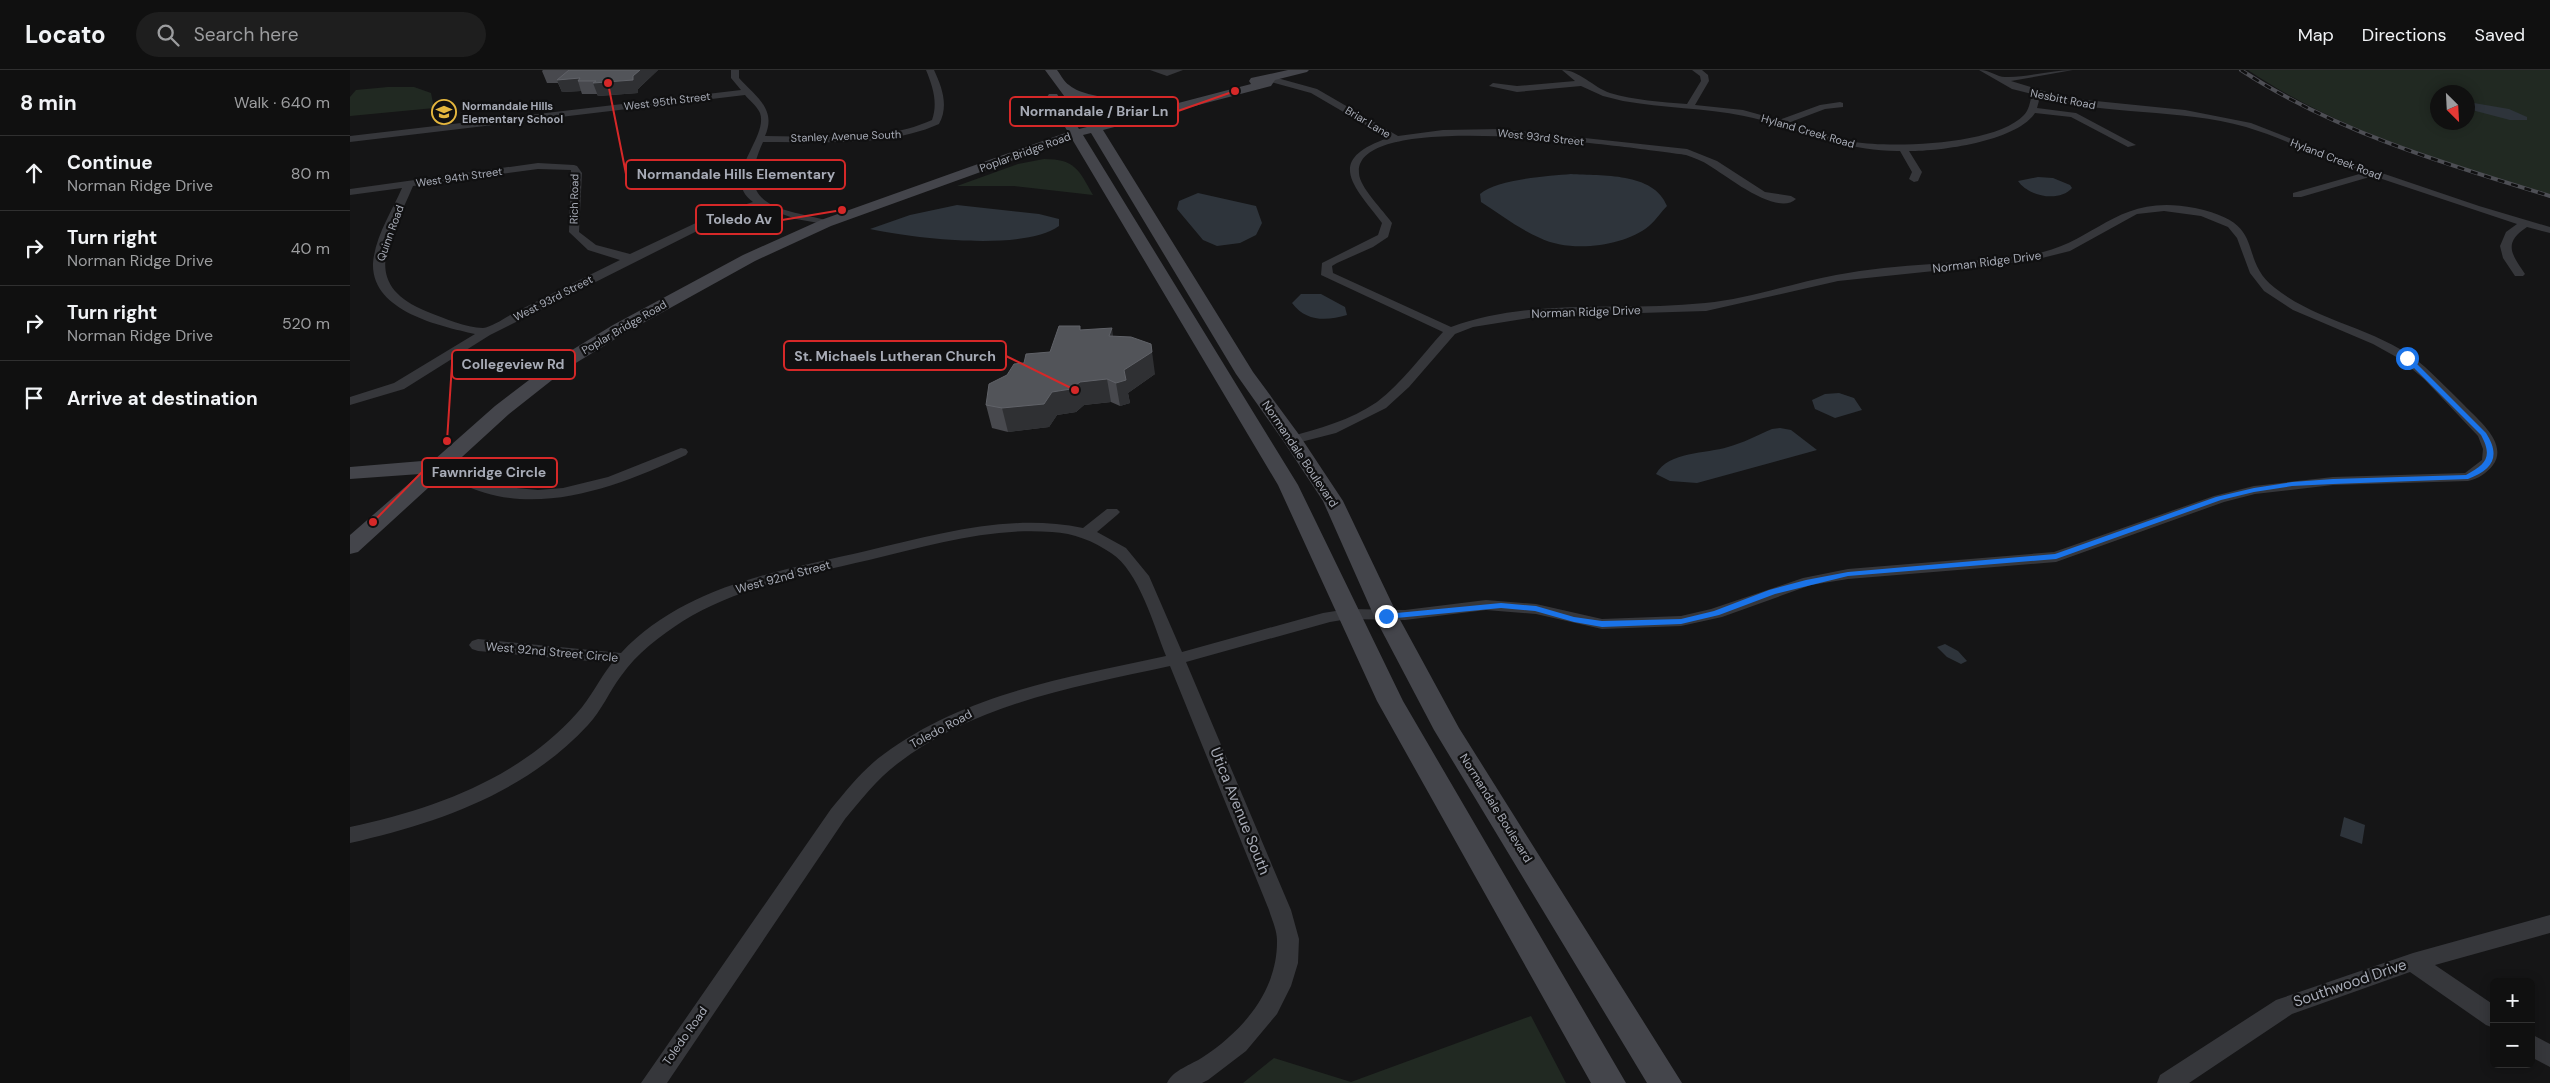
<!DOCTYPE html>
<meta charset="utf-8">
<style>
body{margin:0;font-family:"DM Sans",sans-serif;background:#1e1e1e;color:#f1f3f6}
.controls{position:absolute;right:15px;bottom:15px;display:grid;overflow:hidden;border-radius:8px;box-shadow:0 2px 12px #0003}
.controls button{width:45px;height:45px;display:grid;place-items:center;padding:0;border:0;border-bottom:1px solid #303030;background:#101010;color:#f1f3f6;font:25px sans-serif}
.compass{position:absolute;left:2080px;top:15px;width:45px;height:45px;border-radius:50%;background:#101010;box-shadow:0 2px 12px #0003;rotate:156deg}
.stop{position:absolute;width:15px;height:15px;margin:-11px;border:4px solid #1a73e8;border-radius:50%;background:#fff}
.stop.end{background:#1a73e8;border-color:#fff;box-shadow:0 1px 5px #0008}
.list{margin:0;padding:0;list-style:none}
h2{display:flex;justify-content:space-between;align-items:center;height:65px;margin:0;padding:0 20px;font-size:21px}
h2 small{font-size:16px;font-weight:400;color:#9c9d9f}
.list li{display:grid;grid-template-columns:32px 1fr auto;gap:15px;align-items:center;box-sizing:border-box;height:75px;padding:0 20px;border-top:1px solid #303030}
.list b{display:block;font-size:19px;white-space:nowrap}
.list p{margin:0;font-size:16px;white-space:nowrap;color:#9c9d9f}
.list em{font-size:16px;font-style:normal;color:#9c9d9f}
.icon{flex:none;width:28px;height:28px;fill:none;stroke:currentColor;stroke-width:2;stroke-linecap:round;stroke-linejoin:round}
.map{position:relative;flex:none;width:2200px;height:1013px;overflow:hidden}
header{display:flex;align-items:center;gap:30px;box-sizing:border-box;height:70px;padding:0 25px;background:#101010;border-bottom:1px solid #303030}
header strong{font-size:24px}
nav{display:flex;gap:28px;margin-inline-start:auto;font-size:18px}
.search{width:350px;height:45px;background:#1e1e1e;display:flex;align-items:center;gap:12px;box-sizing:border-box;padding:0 18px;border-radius:28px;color:#9c9d9f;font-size:19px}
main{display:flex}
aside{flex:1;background:#101010}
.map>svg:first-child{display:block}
</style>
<header>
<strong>Locato</strong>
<div class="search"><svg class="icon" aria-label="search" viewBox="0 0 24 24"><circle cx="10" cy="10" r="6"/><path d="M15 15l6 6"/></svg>Search here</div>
<nav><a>Map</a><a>Directions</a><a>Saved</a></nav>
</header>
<main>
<aside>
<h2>8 min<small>Walk · 640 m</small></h2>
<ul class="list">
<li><svg class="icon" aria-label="ahead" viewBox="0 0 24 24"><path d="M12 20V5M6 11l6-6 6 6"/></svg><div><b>Continue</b><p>Norman Ridge Drive</p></div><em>80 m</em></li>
<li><svg class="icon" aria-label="right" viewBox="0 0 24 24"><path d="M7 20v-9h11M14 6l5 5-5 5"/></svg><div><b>Turn right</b><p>Norman Ridge Drive</p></div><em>40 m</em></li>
<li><svg class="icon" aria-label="right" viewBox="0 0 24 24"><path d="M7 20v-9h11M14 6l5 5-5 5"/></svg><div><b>Turn right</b><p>Norman Ridge Drive</p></div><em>520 m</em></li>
<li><svg class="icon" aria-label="arrive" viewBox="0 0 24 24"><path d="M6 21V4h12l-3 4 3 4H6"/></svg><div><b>Arrive at destination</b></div></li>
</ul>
</aside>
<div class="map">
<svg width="2200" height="1013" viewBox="0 0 2200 1013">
<rect width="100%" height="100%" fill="#151516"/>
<path fill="#212922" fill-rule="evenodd" d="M1898,0H2200V125C2102,96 1983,58 1898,0ZM2088,22H2118V52H2088Z
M38,17H64L81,23L84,38L0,46V27L6,20Z
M694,89C725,89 729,100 743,125L664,116H607L668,94Z
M1181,946L1216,1013H893L924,988L1001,1012Z"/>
<path fill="#2e343b" d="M2118,32L2159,39L2177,47V50H2160L2118,39Z
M1221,104C1251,106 1304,102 1317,136C1311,142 1306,150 1299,156C1273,177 1220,183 1190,168C1169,159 1150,144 1131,132L1130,124C1147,109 1199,106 1221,104Z
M1688,107L1703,108L1720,115L1722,118C1709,133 1678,126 1668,111Z
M848,123L906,136L912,153L906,165L890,173L867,176L853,170L827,139L829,131Z
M607,135L689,144L709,149V156C673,182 562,168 520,159L560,145Z
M951,224H971L995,237L997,245C977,251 956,252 942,233Z
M1489,323L1504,328L1512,340L1485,348L1465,339L1462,330L1475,324Z
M1430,358L1441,360L1467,380L1347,413L1320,411L1306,404C1319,381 1356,384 1378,377C1393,373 1408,365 1422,359Z
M1595,574L1608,581L1617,591L1611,594L1597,587L1587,577Z
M1994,747L2015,755L2012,774L1990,766Z"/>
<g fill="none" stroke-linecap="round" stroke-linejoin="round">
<path fill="#36373b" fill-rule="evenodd" d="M381,0H389V8C406,27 427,39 415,66C469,66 531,73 582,50C588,33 583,17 576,0H584C592,17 599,36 589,54C535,78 471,71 413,72C383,138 429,138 480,151V155L446,149L410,136L373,148L140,265L54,319L0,335V327L44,313L125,264C89,256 21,241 23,193C25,167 42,141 52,118L0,125V119L188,93L224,95L227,96L232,103L229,162L246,175L280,184L365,144L403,132C369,107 419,68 410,43C407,36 399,30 395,25L0,72V66L391,20L381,8ZM188,99L221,100L219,162L238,180L270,190C235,207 199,225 164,243C156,247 142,257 133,258C116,258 94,248 78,242C6,214 42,167 63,116Z
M800,0H833L817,6Z
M1212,0C1229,0 1243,17 1260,23C1284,30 1311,32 1337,34L1351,11L1350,6L1342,0H1352L1358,5L1359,11L1345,35L1393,40L1429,50L1470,35L1490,32L1493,33V37L1475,39L1438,53C1460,60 1482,68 1504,72C1543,78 1646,75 1674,45C1679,40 1680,32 1682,24L1662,19L1629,0C1640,0 1647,7 1655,7C1676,8 1700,0 1723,0L1661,11L1716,28L1835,40L1901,53L2014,97L2129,136L2200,157V163L2177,157C2153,173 2161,183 2175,204L2173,206H2165L2153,188L2150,176L2156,162L2167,154L2023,106L1951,127H1943V123L2013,103C1973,89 1936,69 1896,57C1829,38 1757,46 1690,27L1687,38L1726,43L1786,75L1778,77L1721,47L1685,43C1666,71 1592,81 1559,81L1572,102L1568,111L1564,112L1559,109L1562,102L1550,81C1494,82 1447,57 1394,46C1355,38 1313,38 1273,31L1253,26L1231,16L1167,22L1139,16L1143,13L1167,16L1225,11Z
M920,6L967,19L1048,66L1093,60L1151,59L1337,79L1367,91L1415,122L1441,126L1446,129C1427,147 1377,106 1360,96C1353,91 1344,88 1336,85C1295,80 1004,35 1009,103C1009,117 1034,141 1042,153L1038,167L1023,177L987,193L982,196L983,203L1101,257C1182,227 1271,242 1355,233C1399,229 1442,213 1486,205C1549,193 1615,194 1679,185C1747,175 1764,122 1845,138C1921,154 1885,187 1925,218C1970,254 2031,258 2075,297C2088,309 2101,322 2114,335C2127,349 2159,373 2143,395C2137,403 2128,409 2118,411L1983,415L1905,424L1874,432L1706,492L1498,509L1461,515L1372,547L1331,556L1252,559L1186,544L1136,540L1055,550L998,549L980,552L836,592L941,840L949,869L948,893L941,916L927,944L896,981L858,1010L852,1013H817C823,1000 841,995 853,987C893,961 928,920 927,870C927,860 922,850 919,840L820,596C725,617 626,633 547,694C527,709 511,730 495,749L317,1013H291L481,739C497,720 513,699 534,684C616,623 719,607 816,586C804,556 789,501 761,483C743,471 724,463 702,462C640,457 578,476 519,490C454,505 390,516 333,551C310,566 287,583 271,606C259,622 252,640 238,655C175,723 88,753 0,773V757C84,739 168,709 227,643C241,628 249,609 262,593L128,581L122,579L119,575L122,571L128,569L271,583C335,515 430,501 516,481C590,464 658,443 733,458L757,439H767L770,442L767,445L747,462L776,478L799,506L832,582L973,543L998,539L1055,540L1136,530L1186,534L1252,549L1331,546L1361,539L1453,508L1498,499L1704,482L1864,426L1904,416L1983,407L2115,403L2132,390L2133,379L2128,366L2074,309L2050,289L2023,274L1943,240L1914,221L1900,203L1887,168L1878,157L1851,146L1814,141L1787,144L1720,181L1680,191L1488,211L1356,241L1192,246L1123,257L1105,264L1059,317L1036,338L986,363L943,374L938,373L936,370L938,367C968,359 1001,350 1027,332C1052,313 1072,285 1093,262L971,205L972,193L1028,165L1032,153C1004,116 974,90 1038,68L961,23L917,11L916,9Z
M331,378L336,379L338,382L336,385C267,417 183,450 110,413C101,409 86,404 81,396L88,392L143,416L188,420L213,418L258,407Z
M2200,845V863L2085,895L2144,935V958L2136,955L2060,902L1942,944L1839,1013H1807L1810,1005L1926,930L2063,883Z
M2181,964L2200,974V997L2181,987Z"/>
<path fill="#44454b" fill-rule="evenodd" d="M695,0H707C711,5 714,12 719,15C742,34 802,26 808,33C797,45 745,35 730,30L748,54L901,14L899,11L901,8L938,0H959L957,2L925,10L921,16L753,60L903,302L950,366L993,431L1048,546L1109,658L1332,1013H1297L1084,660L1024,546L973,431L934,372L886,304L741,63L733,65L948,415L1053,631L1276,1013H1241L1027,631L928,415L722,69L481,156L405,191L275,263L216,299L159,344L8,482L0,484V465L70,404L0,409V397L84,390L145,336L204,291L263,255L393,185L471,150L718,62L697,27L699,24H707L729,59L737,57Z"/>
<defs>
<path id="rail" d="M1891,0C1984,61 2095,94 2200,126"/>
</defs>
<use href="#rail" stroke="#4d4e54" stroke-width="4"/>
<use href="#rail" stroke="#101011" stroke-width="2.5" stroke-dasharray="7" stroke-linecap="butt"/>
</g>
<path fill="#48494e" d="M193,0H308L288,19V23L248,26L247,24H232L231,21L212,22L208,13H197L192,1Z
M730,256V260L763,267L805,304L778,323L780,333L770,336L761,332L734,335L726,342L707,345L699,357L658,362L642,358L636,335L657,305L674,293L700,282Z"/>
<path fill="#2f3033" d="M290,0H308L288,19V23L248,26L243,13L283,6Z
M230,8L228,11L231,21L212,22L207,10Z
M762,258L765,280L759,266Z
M801,274L805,304L778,323L780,333L770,336L766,313L774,300Z
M757,309L761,332L734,335L726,342L707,345L699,357L658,362L652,338L730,312Z"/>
<path fill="#525459" stroke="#606268" d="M219,0H290L283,6V10L243,13L246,11H228L230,8L207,10Z
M709,256H730V260L762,258L759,266L781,267L801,274L802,282L774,300L776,310L766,313L757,309L730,312L721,319L702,322L694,334L652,338L636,335L639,314L657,305L664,294L674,293L676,284L700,282Z"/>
<path fill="#1a73e8" d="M2055,286H2059L2136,363C2151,386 2143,400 2118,409L1983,414L1942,416L1904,422L1871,430L1706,489L1498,506L1425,524L1369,545L1331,554L1252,557L1224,552L1185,541L1151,538L1036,549L1032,546L1036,544L1151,533L1186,536L1224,547L1252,551L1331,549L1364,541L1419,520L1456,510L1498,502L1705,484L1866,427L1904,418L1942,412L1983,409L2116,405C2136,394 2143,387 2131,365L2055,289Z"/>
<defs>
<symbol id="school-ring" viewBox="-11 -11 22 22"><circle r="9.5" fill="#101011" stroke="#e5b73e" stroke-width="1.5"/><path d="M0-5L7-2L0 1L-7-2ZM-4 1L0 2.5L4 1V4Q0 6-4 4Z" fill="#e5b73e"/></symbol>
</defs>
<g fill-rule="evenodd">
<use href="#school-ring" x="80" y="28" width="28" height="28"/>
</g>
<g text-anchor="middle" stroke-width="4.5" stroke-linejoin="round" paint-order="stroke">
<g font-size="11" fill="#a7abb6" stroke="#101011">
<text transform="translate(1713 29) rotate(11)" y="4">Nesbitt Road</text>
<text transform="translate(317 31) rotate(-7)" y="4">West 95th Street</text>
<text transform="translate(1018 52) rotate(31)" y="4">Briar Lane</text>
<text transform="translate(1458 61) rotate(16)" y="4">Hyland Creek Road</text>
<text transform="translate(496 66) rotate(-2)" y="4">Stanley Avenue South</text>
<text transform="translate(1191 67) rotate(6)" y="4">West 93rd Street</text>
<text transform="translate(675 82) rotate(-20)" y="4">Poplar Bridge Road</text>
<text transform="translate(1986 89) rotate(21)" y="4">Hyland Creek Road</text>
<text transform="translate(109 107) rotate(-8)" y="4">West 94th Street</text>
<text transform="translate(224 129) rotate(-89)" y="4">Rich Road</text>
<text transform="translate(40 163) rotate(-70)" y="4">Quinn Road</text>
<text transform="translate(203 228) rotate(-27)" y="4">West 93rd Street</text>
<text transform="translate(274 257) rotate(-30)" y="4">Poplar Bridge Road</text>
</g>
<g font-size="11" font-weight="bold" fill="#a7abb6" stroke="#101011" text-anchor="start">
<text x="112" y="40">Normandale Hills<tspan x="112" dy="13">Elementary School</tspan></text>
</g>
<g font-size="12" fill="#a7abb6" stroke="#101011">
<text transform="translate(1637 192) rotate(-7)" y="4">Norman Ridge Drive</text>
<text transform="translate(1236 242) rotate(-2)" y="4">Norman Ridge Drive</text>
<text transform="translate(950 384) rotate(56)" y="4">Normandale Boulevard</text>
<text transform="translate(433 507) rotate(-15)" y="4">West 92nd Street</text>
<text transform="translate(202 582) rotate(5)" y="4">West 92nd Street Circle</text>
<text transform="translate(591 659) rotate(-28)" y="4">Toledo Road</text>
<text transform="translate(1146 738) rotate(58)" y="4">Normandale Boulevard</text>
<text transform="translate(335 966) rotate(-55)" y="4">Toledo Road</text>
</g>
<g font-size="15" fill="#a7abb6" stroke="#101011">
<text transform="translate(890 741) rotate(68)" y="5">Utica Avenue South</text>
<text transform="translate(2000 913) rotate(-19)" y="5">Southwood Drive</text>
</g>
</g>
<path fill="none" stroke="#d62828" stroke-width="2" d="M885 21L828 41M258 13L276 104M492 140L432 150M725 320L656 286M97 371L102 294M23 452L72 402"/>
<g fill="#d62828" stroke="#101011" stroke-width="2">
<circle cx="885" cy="21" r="5"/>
<circle cx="258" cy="13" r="5"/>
<circle cx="492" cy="140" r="5"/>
<circle cx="725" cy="320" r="5"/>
<circle cx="97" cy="371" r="5"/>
<circle cx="23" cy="452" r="5"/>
</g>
<g fill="#101011" stroke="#d62828" stroke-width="2">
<rect x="660" y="27" width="168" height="29" rx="5"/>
<rect x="276" y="90" width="219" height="29" rx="5"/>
<rect x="346" y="135" width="86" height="29" rx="5"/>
<rect x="434" y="271" width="222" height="29" rx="5"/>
<rect x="102" y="280" width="123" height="29" rx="5"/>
<rect x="72" y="388" width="135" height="29" rx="5"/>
</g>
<g font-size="14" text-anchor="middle" font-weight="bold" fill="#a7abb6">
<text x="744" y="46">Normandale / Briar Ln</text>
<text x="386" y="109">Normandale Hills Elementary</text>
<text x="389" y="154">Toledo Av</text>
<text x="545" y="291">St. Michaels Lutheran Church</text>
<text x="163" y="299">Collegeview Rd</text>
<text x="139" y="407">Fawnridge Circle</text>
</g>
</svg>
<div class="controls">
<button>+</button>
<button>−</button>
</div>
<svg class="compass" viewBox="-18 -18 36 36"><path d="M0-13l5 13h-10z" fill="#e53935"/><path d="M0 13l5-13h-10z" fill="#9c9d9f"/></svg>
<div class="stop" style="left:2057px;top:288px"></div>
<div class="stop end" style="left:1036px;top:546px"></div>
</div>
</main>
